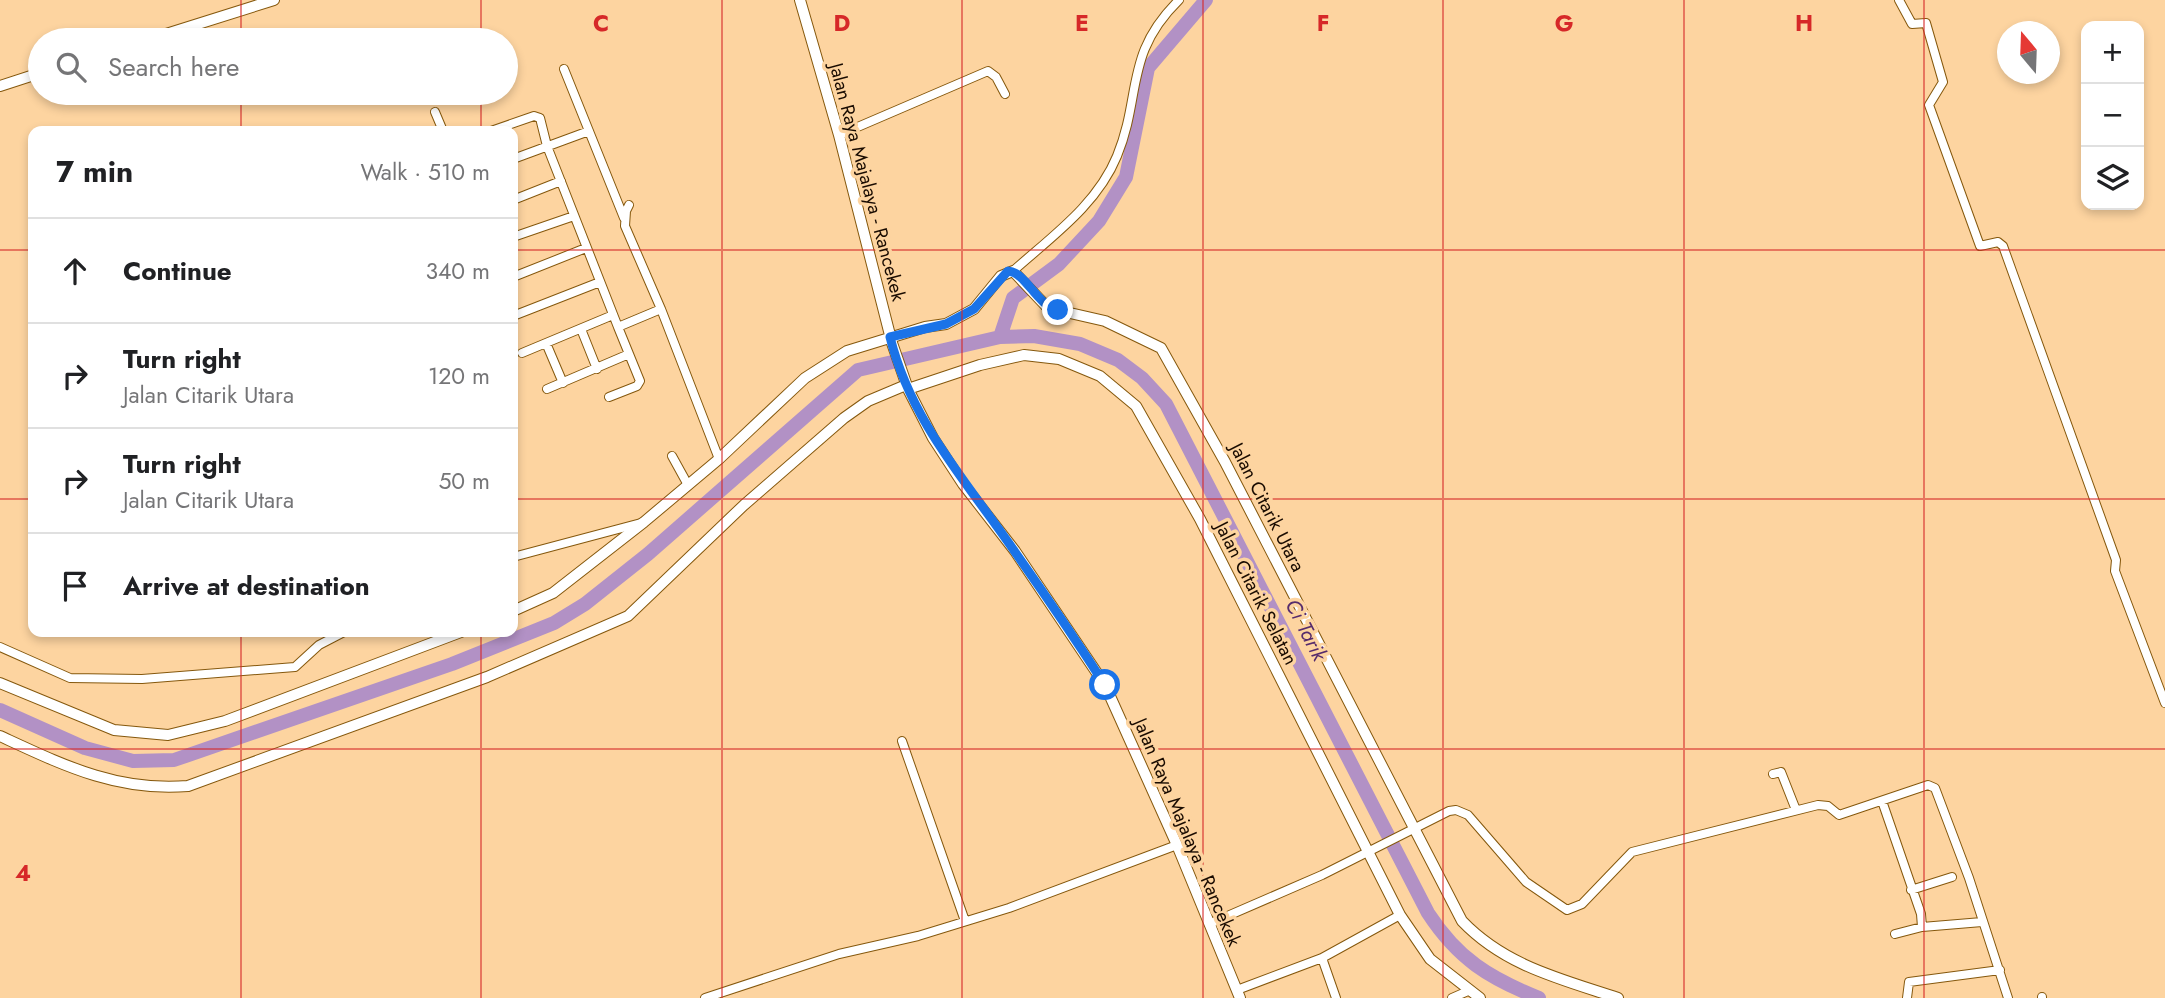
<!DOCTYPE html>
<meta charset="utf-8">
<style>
body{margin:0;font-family:Jost,sans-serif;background:#f2f2f2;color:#202124}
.controls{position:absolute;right:21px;top:21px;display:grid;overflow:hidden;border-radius:14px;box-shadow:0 4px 10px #0003}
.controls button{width:63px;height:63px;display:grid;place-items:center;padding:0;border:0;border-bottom:2px solid #e0e0e0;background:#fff;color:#202124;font:35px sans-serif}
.compass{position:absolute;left:1997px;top:21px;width:63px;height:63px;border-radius:50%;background:#fff;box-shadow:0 4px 10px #0003;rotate:341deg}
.stop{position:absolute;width:21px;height:21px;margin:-16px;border:5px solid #1a73e8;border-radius:50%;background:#fff}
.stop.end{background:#1a73e8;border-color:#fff;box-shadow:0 2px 7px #0008}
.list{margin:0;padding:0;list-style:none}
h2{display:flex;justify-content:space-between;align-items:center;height:91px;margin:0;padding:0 28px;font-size:30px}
h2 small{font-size:23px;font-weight:400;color:#757577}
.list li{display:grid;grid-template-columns:46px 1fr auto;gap:21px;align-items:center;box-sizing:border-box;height:105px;padding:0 28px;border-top:2px solid #e0e0e0}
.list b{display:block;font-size:26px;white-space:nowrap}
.list p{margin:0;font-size:23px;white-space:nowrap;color:#757577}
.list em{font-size:23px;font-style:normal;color:#757577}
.icon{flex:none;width:38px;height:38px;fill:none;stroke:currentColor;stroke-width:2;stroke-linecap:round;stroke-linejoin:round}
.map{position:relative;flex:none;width:2165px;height:998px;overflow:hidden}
.search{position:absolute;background:#fff;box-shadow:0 4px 10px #0003;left:28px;top:28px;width:490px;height:77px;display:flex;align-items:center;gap:18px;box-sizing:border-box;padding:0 24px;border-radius:38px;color:#757577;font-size:26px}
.panel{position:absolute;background:#fff;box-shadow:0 4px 10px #0003;left:28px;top:126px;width:490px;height:511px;border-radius:14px}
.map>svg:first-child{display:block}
</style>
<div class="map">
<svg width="2165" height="998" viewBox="0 0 2165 998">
<rect width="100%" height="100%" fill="#fdd4a0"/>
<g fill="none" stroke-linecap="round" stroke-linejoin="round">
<path stroke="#b291c5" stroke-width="14" d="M1000,337L1013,298L1059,264L1099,221L1126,177L1148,68L1206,0
M0,710L85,748L133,761L174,760L452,664L554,623L585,604L648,554L858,370L1000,337L1034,336L1080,344L1118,360L1142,378L1166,404L1428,913C1458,959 1489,978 1539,998"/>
<defs>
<path id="street" d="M1899,0L1912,24L1926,23L1943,82L1929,105L1980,246L1998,242L2003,246L2116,560L2115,571L2165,703
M564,69L624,218
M435,112L443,131
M491,131L534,116L540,118L547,146L618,327L661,309L625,226L626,211L629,205
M839,135L988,71L996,77L1005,94
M513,159L589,131
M513,200L561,181
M513,237L574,216
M1013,271C1051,237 1097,205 1117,156C1142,95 1124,54 1179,0
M513,277L586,248
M661,309L719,459
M513,316L600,282
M581,329L597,369
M546,343L563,383
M522,353L613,315
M547,389L629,354
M609,397L637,386L640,381L618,327
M672,456L688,485
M513,557L641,523
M0,647L70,678L142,679L295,667L319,645L344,632
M902,741L965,921
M1773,774L1781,772L1796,810
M1882,801L1921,914L1922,927
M1911,890L1952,877
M1209,924L1322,875L1449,811L1456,810L1468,815L1526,882L1567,910L1582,904L1632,852L1818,805L1828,806L1839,815L1928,785L1935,788L1969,878L2008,998
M1895,934L1922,927L1982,922
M1322,958L1336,998
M1237,990L1322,958L1400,915
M2042,997V998
M705,998L839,954L918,936L1009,908L1177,845
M1452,998L1468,991
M1907,998L1909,982L2000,970"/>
<path id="secondary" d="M800,0L839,135L892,343L908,389L933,438L963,484L1015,551L1105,685L1177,845L1240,998
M147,40L274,0
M0,86L40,73
M908,389L980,365L1024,355L1059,359L1100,376L1136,406L1200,519L1400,915L1430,959L1480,998
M513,611L553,593L644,522L719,459L805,378L847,351L925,327L946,324L974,309L1001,276L1013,271L1048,308L1105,321L1161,348L1225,462L1462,921C1505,966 1561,979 1618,998
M0,683L114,730L168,735L225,721L461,632
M0,736C63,765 117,792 188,786L487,677L628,616L744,505L844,418L868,401L906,385"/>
</defs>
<use href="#street" stroke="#85580d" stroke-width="10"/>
<use href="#secondary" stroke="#85580d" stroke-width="12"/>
<use href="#street" stroke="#fff" stroke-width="8"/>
<use href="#secondary" stroke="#fff" stroke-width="10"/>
</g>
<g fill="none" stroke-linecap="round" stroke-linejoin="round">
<path stroke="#1a73e8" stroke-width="9" d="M1058,310C1036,305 1026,272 1008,271L974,309L946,324L890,337C911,422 967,482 1015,552C1046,596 1076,640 1105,685"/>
</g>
<path fill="none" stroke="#d62828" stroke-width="2" stroke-opacity="0.55" d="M241,0V40M481,0V40M722,0V998M962,0V998M1203,0V998M1443,0V998M1684,0V998M1924,0V998M241,93V131M481,93V131M0,250H33M513,250H2165M0,499H33M513,499H2165M241,632V998M481,632V998M0,749H2165"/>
<g text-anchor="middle" stroke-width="7" stroke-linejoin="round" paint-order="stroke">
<g font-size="19" fill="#190b00" stroke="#fdd4a0">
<text transform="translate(868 182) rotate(75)" y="7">Jalan Raya Majalaya - Rancekek</text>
<text transform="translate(1268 507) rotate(63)" y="7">Jalan Citarik Utara</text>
<text transform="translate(1257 593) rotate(63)" y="7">Jalan Citarik Selatan</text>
<text transform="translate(1188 832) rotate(67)" y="7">Jalan Raya Majalaya - Rancekek</text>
</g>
<g font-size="21" font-style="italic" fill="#562c6c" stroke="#fdd4a0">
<text transform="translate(1306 630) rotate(63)" y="7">Ci Tarik</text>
</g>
</g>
<g font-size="23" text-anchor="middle" font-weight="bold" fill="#d62828" stroke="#fdd4a0" stroke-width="7" stroke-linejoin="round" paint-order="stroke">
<text x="601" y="31">C</text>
<text x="842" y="31">D</text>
<text x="1082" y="31">E</text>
<text x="1323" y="31">F</text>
<text x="1564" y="31">G</text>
<text x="1804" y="31">H</text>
<text x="23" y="881">4</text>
</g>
</svg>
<div class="controls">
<button>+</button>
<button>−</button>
<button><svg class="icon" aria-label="layers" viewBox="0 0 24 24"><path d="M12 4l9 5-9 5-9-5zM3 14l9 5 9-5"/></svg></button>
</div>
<svg class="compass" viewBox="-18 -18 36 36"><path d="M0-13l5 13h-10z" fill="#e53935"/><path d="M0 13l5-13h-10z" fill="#757577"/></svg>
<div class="stop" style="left:1105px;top:685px"></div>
<div class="stop end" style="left:1058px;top:310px"></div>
<div class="search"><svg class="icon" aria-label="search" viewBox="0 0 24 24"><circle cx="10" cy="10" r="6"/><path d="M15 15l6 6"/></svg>Search here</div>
<section class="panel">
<h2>7 min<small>Walk · 510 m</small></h2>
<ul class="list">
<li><svg class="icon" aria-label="ahead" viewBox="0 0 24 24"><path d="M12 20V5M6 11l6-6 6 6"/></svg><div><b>Continue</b></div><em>340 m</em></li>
<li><svg class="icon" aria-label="right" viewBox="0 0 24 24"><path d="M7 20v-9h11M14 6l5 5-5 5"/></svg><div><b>Turn right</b><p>Jalan Citarik Utara</p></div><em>120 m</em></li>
<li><svg class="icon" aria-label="right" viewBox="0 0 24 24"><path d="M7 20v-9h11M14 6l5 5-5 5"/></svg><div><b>Turn right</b><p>Jalan Citarik Utara</p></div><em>50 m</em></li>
<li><svg class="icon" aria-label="arrive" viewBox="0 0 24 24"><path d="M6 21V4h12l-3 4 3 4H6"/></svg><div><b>Arrive at destination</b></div></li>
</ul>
</section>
</div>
